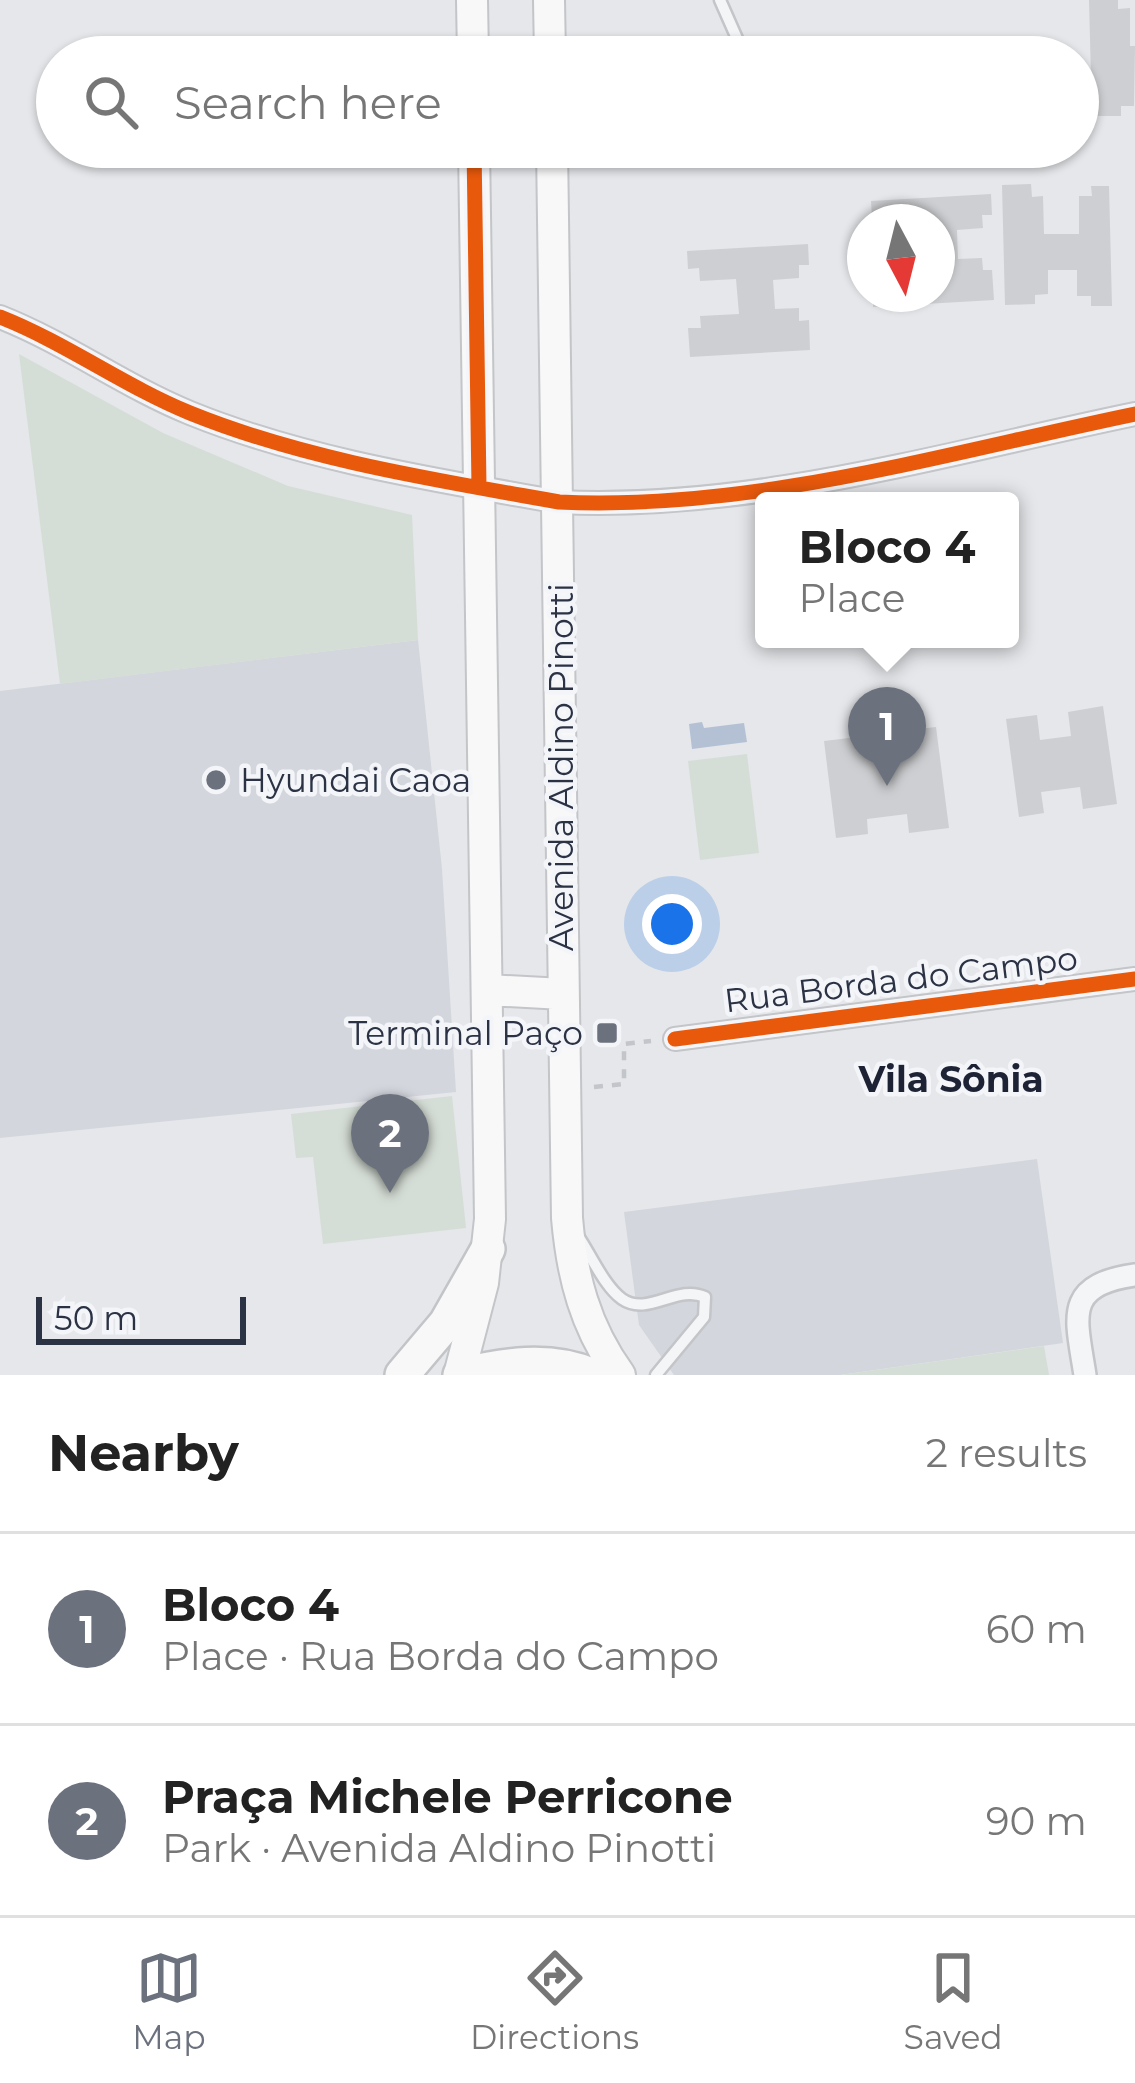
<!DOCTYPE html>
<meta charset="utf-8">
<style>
body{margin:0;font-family:Montserrat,sans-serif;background:#f6f6f6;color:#222}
.compass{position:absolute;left:847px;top:204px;width:108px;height:108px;border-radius:50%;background:#fff;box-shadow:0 3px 9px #0004;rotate:173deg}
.scale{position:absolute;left:36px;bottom:30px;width:210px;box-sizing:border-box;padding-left:12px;border:6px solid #2b3244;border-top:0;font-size:33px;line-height:42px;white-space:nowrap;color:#2b3244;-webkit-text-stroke:9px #f3f5f9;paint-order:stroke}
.you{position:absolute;left:672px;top:924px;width:42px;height:42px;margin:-30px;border:9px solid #fff;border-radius:50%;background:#1a73e8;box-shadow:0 0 0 18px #1a73e833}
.badge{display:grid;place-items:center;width:78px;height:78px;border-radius:50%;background:#6c717e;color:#fff;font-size:39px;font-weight:700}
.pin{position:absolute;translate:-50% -99px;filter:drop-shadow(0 3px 6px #0008)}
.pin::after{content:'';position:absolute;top:63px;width:42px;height:36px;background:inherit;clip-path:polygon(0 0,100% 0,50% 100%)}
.popup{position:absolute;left:755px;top:492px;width:264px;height:156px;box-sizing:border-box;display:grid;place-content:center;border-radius:12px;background:#fff;filter:drop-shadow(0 3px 9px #0005);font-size:39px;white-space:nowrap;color:#767676}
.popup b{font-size:45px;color:#222}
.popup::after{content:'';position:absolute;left:50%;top:100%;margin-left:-24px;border:24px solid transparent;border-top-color:#fff}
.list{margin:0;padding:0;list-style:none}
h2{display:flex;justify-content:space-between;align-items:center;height:156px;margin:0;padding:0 48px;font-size:51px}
h2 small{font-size:39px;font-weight:400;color:#767676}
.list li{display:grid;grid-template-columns:78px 1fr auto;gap:36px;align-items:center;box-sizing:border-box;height:192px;padding:0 48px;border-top:3px solid #e0e0e0}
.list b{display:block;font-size:45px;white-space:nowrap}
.list p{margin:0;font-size:39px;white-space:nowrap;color:#767676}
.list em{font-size:39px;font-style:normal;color:#767676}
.icon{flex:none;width:66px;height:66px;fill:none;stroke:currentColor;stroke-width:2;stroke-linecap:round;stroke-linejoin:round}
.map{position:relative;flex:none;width:1135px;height:1375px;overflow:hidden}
.search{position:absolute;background:#fff;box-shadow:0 3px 9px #0004;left:36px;right:36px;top:36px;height:132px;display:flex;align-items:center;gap:30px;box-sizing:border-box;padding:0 42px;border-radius:66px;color:#767676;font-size:45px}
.sheet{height:540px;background:#fff}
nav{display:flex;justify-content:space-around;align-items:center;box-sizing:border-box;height:168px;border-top:3px solid #e0e0e0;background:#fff;font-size:33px;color:#767676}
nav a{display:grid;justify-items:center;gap:6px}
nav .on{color:#6c717e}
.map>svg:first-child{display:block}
</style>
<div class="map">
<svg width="1135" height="1375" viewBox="0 0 1135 1375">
<rect width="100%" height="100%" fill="#e5e7ea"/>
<path fill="#d3d6dd" d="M418,640L442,869L456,1092L0,1138V691Z
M1037,1159L1063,1343L840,1375H674L639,1325L624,1212Z"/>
<path fill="#d5ded6" d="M19,354L163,433L288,486L412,515L418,640L60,684Z
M747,754L759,853L700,860L688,761Z
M452,1096L466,1228L323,1244L313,1157L296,1158L291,1114Z
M1044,1346L1049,1375H840Z"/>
<path fill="#b4c1d5" d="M702,722L704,728L744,723L747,742L692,749L689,724Z"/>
<path fill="#cecfd2" d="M1089,0H1118V9L1130,8V46H1135L1134,106H1121V116H1092Z
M1031,184L1032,197L1043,196L1044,234H1079V196H1092L1091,186H1109L1112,306H1091V296H1077V270H1048V294L1035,295V304L1005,305L1002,185Z
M991,194L992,215H982L983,228L957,230L958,259L982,258L983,270H992L994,300L873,307V294H937V222H883L882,218H872L871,201Z
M808,244L809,265H799V278L773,280L775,309L799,308V321L809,320L810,350L690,357L688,328H701L700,316L739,314L736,279L700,281L699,268L688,269L687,251Z
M1103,706L1117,804L1083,809L1080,787L1041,792L1044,813L1019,817L1006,719L1037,715L1040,740L1071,736L1068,712Z
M936,727L949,828L909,833L907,814L867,819L868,834L836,838L824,741L866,736L869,758L894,755L891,732Z"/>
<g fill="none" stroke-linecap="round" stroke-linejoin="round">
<defs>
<path id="service" d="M720,0L739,43L740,57
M707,160L709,147
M578,1236C591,1255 604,1286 622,1299C648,1317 677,1284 705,1297L704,1317L656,1375"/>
<path id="minor" d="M0,317C66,343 124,386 190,413C306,460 436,480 559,502C753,511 946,453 1135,414
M675,1039L1135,979
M1085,1375C1076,1317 1063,1285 1135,1275"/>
<path id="secondary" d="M472,0L473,57
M549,0L550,57
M552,147L567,1218C572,1276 585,1327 620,1375
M488,990L563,994
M459,1375L483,1283L490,1219L474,147"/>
<path id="primary" d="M402,1375L446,1323L488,1249
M460,1375C503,1365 549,1357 591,1375"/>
</defs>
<use href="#service" stroke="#c3c5c8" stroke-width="15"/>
<use href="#minor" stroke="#c3c5c8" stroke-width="26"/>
<use href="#secondary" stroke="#c3c5c8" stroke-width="34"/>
<use href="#primary" stroke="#c2c4c8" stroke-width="38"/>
<path stroke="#c4c5ca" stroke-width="4.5" stroke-dasharray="9 9" stroke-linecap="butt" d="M594,1087L624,1084V1044L651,1041"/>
<use href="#service" stroke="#f4f5f7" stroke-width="10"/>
<use href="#minor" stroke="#f4f5f7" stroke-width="21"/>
<use href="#secondary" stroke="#f8f8f8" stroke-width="30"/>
<use href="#primary" stroke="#f8f8f8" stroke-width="33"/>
<defs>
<path id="cycleway" d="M474,147L479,487
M0,317C66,343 124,386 190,413C306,460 436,480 559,502C753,511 946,453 1135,414
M675,1039L1135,979"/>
</defs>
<use href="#cycleway" stroke="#f3f5f9" stroke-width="22"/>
<use href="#cycleway" stroke="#e8590c" stroke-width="15"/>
</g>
<g fill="#6c717e" stroke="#f3f5f9" stroke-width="4.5">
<circle cx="216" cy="780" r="12"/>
<rect x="595" y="1021" width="24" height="24" rx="6"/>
</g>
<g text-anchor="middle" stroke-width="9" stroke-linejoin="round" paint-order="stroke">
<g font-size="33" fill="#2b3244" stroke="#f3f5f9">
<text transform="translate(561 767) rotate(-90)" y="12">Avenida Aldino Pinotti</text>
<text transform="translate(901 979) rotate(-7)" y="12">Rua Borda do Campo</text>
</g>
<g font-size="33" fill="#2b3244" stroke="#f3f5f9" text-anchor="start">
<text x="240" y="792">Hyundai Caoa</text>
<text x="583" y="1045" text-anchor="end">Terminal Paço</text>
</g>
<g font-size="36" font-weight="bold" fill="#1d2335" stroke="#f3f5f9">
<text x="951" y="1092">Vila Sônia</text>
</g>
</g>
</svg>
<svg class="compass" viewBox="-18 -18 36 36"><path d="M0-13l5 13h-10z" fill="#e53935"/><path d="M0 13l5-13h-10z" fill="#767676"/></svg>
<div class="scale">50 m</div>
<div class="you"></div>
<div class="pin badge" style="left:887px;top:786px">1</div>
<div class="popup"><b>Bloco 4</b>Place</div>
<div class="pin badge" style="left:390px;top:1193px">2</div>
<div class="search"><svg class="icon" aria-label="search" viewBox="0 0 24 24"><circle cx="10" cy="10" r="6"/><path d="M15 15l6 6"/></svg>Search here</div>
</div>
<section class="sheet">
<h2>Nearby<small>2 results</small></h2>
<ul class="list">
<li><span class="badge">1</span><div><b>Bloco 4</b><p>Place · Rua Borda do Campo</p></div><em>60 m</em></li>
<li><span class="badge">2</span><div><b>Praça Michele Perricone</b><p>Park · Avenida Aldino Pinotti</p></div><em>90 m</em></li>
</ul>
</section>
<nav>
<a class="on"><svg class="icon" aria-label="map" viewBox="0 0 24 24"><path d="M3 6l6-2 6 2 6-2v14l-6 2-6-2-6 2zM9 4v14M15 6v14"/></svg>Map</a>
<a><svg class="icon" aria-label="directions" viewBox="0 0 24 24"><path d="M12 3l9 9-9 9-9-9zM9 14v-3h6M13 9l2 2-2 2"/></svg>Directions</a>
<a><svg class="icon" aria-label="saved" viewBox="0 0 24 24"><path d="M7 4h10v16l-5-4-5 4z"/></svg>Saved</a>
</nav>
